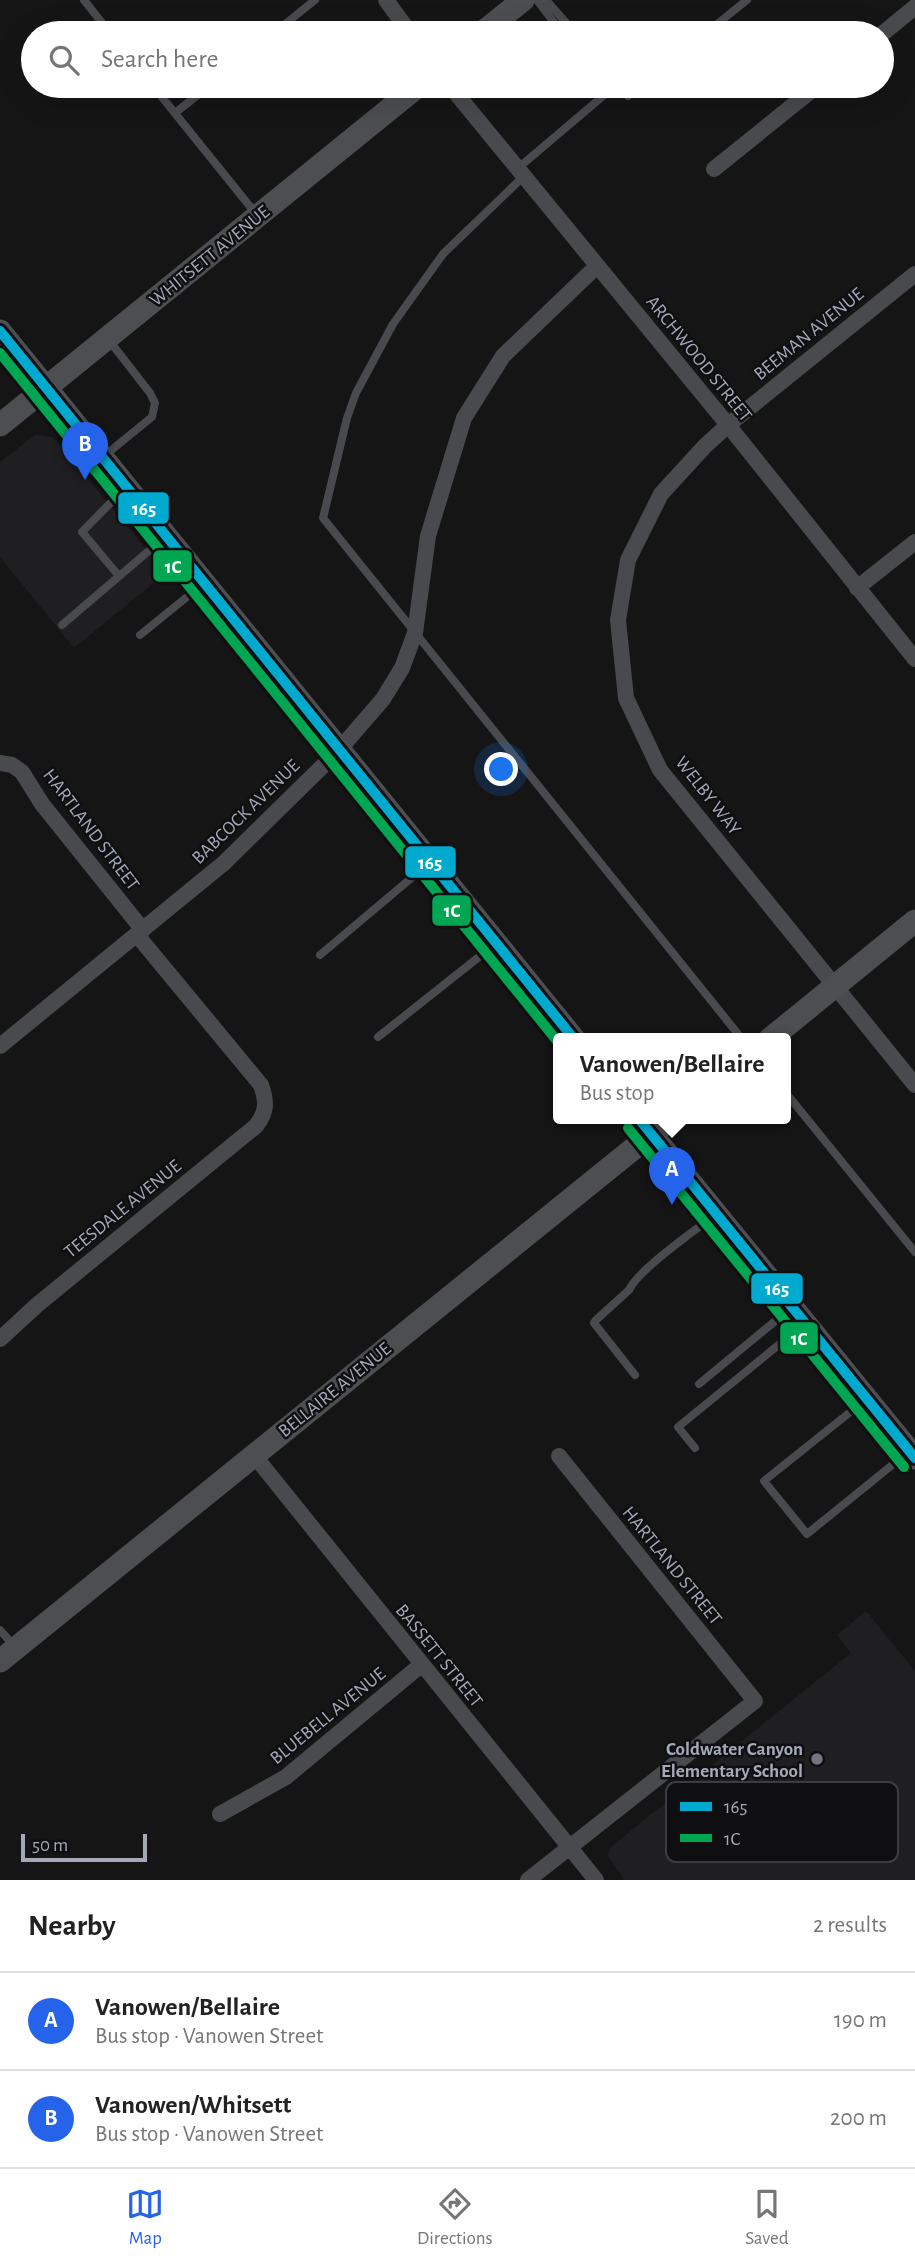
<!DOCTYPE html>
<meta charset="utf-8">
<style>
body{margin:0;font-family:"Alegreya Sans",sans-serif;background:#f2f2f2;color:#222}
.scale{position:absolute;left:21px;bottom:18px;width:126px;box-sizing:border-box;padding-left:7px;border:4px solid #a4a9b8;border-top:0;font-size:19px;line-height:24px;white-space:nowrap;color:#a4a9b8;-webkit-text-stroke:5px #0f0f11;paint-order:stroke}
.you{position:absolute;left:502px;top:770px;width:24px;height:24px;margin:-18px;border:5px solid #fff;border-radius:50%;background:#1a73e8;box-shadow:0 0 0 10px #1a73e833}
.badge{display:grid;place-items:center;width:46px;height:46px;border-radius:50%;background:#2563eb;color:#fff;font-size:23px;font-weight:700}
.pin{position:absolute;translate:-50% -58px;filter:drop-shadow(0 2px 4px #0008)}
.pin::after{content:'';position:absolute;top:37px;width:24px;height:21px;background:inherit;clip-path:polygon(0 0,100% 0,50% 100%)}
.popup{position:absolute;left:553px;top:1033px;width:238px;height:91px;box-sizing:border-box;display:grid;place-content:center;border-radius:7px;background:#fff;filter:drop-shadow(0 2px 5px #0005);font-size:23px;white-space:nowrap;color:#767676}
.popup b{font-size:26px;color:#222}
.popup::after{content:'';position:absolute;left:50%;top:100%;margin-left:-14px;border:14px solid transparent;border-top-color:#fff}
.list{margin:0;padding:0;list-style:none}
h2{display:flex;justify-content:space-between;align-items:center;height:91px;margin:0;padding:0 28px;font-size:30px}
h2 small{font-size:23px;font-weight:400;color:#767676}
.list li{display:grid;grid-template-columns:46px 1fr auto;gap:21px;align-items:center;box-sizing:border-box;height:98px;padding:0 28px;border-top:2px solid #e0e0e0}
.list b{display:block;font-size:26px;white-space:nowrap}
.list p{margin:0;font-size:23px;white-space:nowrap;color:#767676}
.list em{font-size:23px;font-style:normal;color:#767676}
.icon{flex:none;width:38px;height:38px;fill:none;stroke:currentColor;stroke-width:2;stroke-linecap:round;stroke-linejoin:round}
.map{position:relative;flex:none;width:915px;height:1880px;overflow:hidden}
.search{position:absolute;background:#fff;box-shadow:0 7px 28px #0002;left:21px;right:21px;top:21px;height:77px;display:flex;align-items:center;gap:18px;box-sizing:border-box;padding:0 24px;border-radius:38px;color:#767676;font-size:26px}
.sheet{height:287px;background:#fff}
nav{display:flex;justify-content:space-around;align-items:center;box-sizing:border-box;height:98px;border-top:2px solid #e0e0e0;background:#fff;font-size:19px;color:#767676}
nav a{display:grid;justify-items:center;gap:4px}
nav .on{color:#2563eb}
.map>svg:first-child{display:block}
</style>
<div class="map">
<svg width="915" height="1880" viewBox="0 0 915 1880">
<rect width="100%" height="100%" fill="#151515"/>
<path fill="#1f1f21" d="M35,435L53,437L166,573L74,648L0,557V462Z
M866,1611L915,1671V1880H625L607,1855L612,1846L851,1653L837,1635Z"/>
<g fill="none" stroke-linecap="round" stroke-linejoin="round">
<path stroke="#494a4e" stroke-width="8" d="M84,0L110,33
M537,0L562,33
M546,0L575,33
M274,33L315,0
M706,33L747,0
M153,86L256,214
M619,86L628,96L641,86
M175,113L209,86
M517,169L609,91L605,86
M524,176L443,254L393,324L356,393L347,418L323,518L742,1039
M104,456L152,417L155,403L150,393L108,339
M119,576L82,532L125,488
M62,625L165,537
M140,635L203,584
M320,955L428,864
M378,1037L494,945
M786,1093L915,1252
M635,1375L594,1323L596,1320L629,1290C638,1270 694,1231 714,1216
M699,1384L791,1308
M864,1401L764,1481L807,1534L907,1453
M695,1448L678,1427L803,1325
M0,1630L14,1646"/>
<path stroke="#494a4e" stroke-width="16" d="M386,0L410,33
M882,34L915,7
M450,86L728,425L915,659
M714,169L817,86
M915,274L728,425L705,446L661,494L628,560L618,620L626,698L660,770L915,1085
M857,588L915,542
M0,763L12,765L22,772L42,804L143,930
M0,1046L224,863L339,750L383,699L402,668L415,633L428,536L464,418L503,356L597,266
M0,1339L37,1305L256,1126C267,1112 267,1102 261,1085L137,935
M253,1454L596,1880
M220,1814L286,1777L421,1665
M528,1880L755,1701L559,1456"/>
<path stroke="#4d4e52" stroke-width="23" d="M482,33L523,0
M0,331L574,1039
M0,425L418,86
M770,1039L915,921
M639,1119L915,1458
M0,1661L670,1119"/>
<defs>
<path id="bus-1" d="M0,331L574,1039
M639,1119L915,1458"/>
<path id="bus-2" d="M0,353L558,1042
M628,1128L904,1467"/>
</defs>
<use href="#bus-1" stroke="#0f0f11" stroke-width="16"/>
<use href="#bus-2" stroke="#0f0f11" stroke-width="16"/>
<use href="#bus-1" stroke="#00a9ce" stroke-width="10"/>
<use href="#bus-2" stroke="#00a651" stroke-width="10"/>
</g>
<circle fill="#72757f" stroke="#0f0f11" stroke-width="2.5" cx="817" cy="1759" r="7"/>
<g text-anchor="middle" stroke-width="5" stroke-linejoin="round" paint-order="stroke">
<g font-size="19" fill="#a4a9b8" stroke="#0f0f11">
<text transform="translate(209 255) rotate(-39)" y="7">WHITSETT AVENUE</text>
<text transform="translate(808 333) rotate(-39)" y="7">BEEMAN AVENUE</text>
<text transform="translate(700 358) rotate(51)" y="7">ARCHWOOD STREET</text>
<text transform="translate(709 795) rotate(52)" y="7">WELBY WAY</text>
<text transform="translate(245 811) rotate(-44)" y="7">BABCOCK AVENUE</text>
<text transform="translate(92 829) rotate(53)" y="7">HARTLAND STREET</text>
<text transform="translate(122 1208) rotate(-39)" y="7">TEESDALE AVENUE</text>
<text transform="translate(334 1389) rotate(-39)" y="7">BELLAIRE AVENUE</text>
<text transform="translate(673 1565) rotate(51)" y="7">HARTLAND STREET</text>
<text transform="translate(440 1655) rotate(51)" y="7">BASSETT STREET</text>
<text transform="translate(327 1715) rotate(-39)" y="7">BLUEBELL AVENUE</text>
</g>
<g font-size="19" font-weight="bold" fill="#a4a9b8" stroke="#0f0f11" text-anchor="end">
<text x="803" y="1755">Coldwater Canyon<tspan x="803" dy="22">Elementary School</tspan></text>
</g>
</g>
<rect x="666" y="1782" width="232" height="80" rx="10" fill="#0f0f11" stroke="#3c3d43" stroke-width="2"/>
<rect x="680" y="1802" width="32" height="9" fill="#00a9ce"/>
<rect x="680" y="1834" width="32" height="8" fill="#00a651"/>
<g font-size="19" fill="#a4a9b8">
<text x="724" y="1813">165</text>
<text x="724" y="1845">1C</text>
</g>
<g stroke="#0f0f11" stroke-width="2.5">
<rect x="117" y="491" width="53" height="34" rx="7" fill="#00a9ce"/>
<rect x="152" y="549" width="41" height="34" rx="7" fill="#00a651"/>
<rect x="404" y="845" width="53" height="34" rx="7" fill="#00a9ce"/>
<rect x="431" y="894" width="41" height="33" rx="7" fill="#00a651"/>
<rect x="750" y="1272" width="54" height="33" rx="7" fill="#00a9ce"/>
<rect x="779" y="1321" width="40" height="34" rx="7" fill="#00a651"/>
</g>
<g font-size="19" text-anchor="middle" font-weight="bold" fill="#fff">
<text x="144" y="515">165</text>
<text x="173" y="573">1C</text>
<text x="430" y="869">165</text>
<text x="452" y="917">1C</text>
<text x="777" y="1295">165</text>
<text x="799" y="1345">1C</text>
</g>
</svg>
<div class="scale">50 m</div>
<div class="you"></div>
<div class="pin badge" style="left:672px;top:1205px">A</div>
<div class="popup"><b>Vanowen/Bellaire</b>Bus stop</div>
<div class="pin badge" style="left:85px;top:480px">B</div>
<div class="search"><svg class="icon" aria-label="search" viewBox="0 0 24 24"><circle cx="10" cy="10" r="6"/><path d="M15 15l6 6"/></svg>Search here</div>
</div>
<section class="sheet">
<h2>Nearby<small>2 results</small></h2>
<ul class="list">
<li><span class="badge">A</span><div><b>Vanowen/Bellaire</b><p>Bus stop · Vanowen Street</p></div><em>190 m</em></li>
<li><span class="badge">B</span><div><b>Vanowen/Whitsett</b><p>Bus stop · Vanowen Street</p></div><em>200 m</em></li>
</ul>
</section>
<nav>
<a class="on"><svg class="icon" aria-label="map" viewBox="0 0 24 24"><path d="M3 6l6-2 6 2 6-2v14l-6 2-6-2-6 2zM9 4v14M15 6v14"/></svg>Map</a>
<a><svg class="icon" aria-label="directions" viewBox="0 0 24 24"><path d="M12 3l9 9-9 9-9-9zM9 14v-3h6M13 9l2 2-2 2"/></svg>Directions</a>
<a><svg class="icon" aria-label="saved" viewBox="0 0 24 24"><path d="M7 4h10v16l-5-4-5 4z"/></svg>Saved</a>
</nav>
